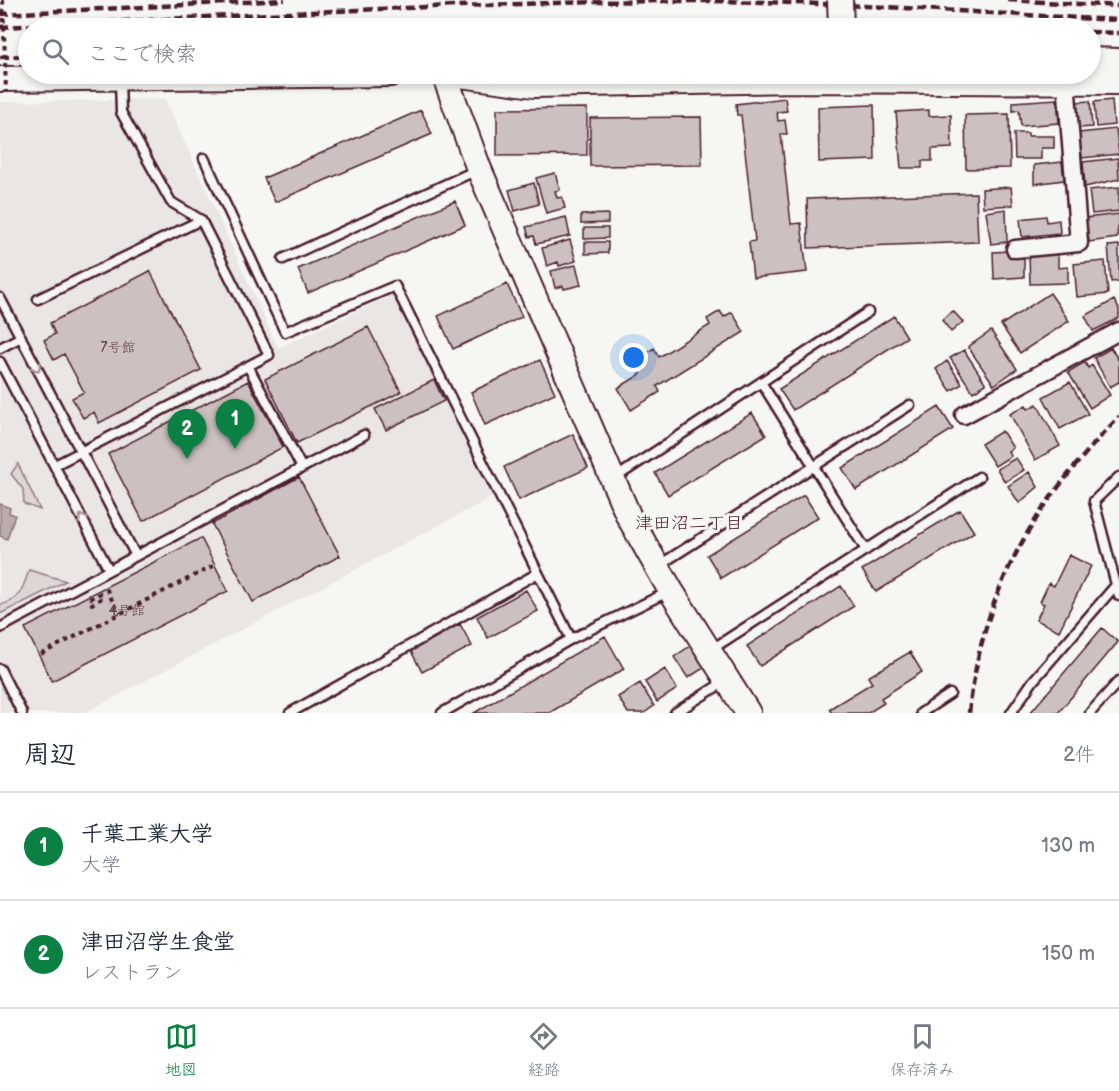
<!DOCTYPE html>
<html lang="ja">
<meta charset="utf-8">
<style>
body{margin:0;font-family:"Balsamiq Sans","Klee One",sans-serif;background:#f2f2f3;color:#1f2937}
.you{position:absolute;left:634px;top:358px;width:21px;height:21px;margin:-15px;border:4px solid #fff;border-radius:50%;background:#1a73e8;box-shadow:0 0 0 9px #1a73e833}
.badge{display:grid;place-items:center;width:39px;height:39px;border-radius:50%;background:#0b8043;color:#fff;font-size:20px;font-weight:700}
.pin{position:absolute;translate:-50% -50px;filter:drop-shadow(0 2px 3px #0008)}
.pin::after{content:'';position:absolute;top:32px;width:21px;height:18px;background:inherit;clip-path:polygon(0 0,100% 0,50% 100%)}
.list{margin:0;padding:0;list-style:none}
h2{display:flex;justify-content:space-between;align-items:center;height:78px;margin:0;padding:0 24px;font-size:26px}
h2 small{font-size:20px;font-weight:400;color:#747a83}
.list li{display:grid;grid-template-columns:39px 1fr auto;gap:18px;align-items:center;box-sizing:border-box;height:108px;padding:0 24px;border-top:2px solid #e0e1e3}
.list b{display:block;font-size:22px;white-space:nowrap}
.list p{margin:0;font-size:20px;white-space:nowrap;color:#747a83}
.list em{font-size:20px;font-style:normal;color:#747a83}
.icon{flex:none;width:33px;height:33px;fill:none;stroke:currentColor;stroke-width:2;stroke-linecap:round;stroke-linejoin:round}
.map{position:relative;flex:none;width:1119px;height:713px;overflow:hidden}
.search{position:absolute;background:#fff;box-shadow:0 3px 9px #0003;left:18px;right:18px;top:18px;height:66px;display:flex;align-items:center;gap:15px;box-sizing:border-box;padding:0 21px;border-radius:33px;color:#747a83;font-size:22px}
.sheet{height:294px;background:#fff}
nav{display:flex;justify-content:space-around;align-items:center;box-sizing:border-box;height:84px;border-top:2px solid #e0e1e3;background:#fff;font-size:16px;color:#747a83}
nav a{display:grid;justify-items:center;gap:3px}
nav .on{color:#0b8043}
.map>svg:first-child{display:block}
</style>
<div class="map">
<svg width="1119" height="713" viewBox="0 0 1119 713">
<rect width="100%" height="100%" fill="#f6f6f2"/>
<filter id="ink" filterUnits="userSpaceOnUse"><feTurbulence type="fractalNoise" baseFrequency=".0167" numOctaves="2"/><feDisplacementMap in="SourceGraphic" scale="12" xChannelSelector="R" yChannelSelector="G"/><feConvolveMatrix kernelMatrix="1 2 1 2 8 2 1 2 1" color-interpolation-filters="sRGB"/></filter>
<g filter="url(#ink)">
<path fill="#e9e6e3" d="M165,99L278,348L392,295L494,496L84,713H0V102Z"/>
<path fill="#ddd6d5" stroke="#947a80" stroke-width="1.5" d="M18,464L40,510L24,504L23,489L11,474Z
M29,570L66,581L0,614V605C20,601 23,588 29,570Z"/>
<path fill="#bbadae" stroke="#8e747a" stroke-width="1.5" d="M0,504L10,508L9,513L15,515L7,539L0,536Z"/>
<path fill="#ccc1c0" stroke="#4a1f2b" stroke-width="1.5" d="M785,98L787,111L777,112L778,121L785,120L787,134H781L791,224L801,223L807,272L753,278L749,242L755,241L741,115H737L736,104Z
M1057,99L1059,123L1021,126L1019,110L1013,111V102Z
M1112,100L1114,125L1096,127L1094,102Z
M1090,101L1092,127L1079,128L1077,102Z
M874,105L875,160L819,162L818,107Z
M587,108V155L497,156V109Z
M421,110L432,134L275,202L264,178Z
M929,110V116L951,115L952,148L932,149V161H922V168H901L896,112Z
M1009,114L1010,168L966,169L965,115Z
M701,117L702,165L590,166V118Z
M1116,129L1119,154L1082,158L1079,133Z
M1014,133H1028V136H1054V148H1041V159H1015Z
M1118,158L1119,179L1085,187L1083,162Z
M1062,162L1064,180L1034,184V165Z
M555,173L560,190L555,191L557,198L562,197L565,208L546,213L536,178Z
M534,183L539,204L515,211L509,190Z
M1011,187L1013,205L983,207L982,189Z
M1119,187V211L1092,214L1089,190Z
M976,193L978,242L808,248L807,199Z
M455,201L465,225L308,293L298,269Z
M1006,209L1007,242L991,244L986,212Z
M608,214V223L581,224V215Z
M1119,214L1117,238L1089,242L1086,218Z
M1046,216L1047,222L1059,220L1060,233L1022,237L1020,219Z
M566,217L570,236L536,244L534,236L529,237L526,227Z
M584,228H608V238L584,239Z
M570,240L576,261L559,266L558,262L547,266L542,248Z
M585,242H608V253L585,254Z
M1119,245V281L1111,282L1108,246Z
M1009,251V257H1024V277L994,279L993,252Z
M1058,254V268L1068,267V283L1030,284L1029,255Z
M1105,261L1108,294L1077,297L1074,264Z
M576,265L581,285L564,289L563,286L555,288L551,271Z
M150,271L201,370L99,423L94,412L83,418L72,398L84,392L64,354L54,360L44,340L55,334L50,323Z
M507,284L522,317L453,349L438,316Z
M1050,293L1069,321L1020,353L1001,325Z
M1114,300L1119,309V318L1093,331L1085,316Z
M720,311L724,317L732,312L744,332L657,386L660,392L631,410L618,388L641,374L633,361L654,348L659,357L710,325L707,319Z
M953,311L963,322L951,332L942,320Z
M894,316L907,337L793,410L779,389Z
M368,327L401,392L297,443L265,379Z
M991,331L1017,369L994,385L968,347Z
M1111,348L1119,361V382L1110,387L1094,358Z
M964,350L986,384L973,392L950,358Z
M540,360L555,393L485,425L471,392Z
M947,361L962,384L951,391L936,369Z
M1085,362L1088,368L1092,365L1110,395L1090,408L1068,372Z
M434,380L444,401L386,430L375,409Z
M248,381L283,447L143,521L108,454Z
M1070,382L1088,414L1060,429L1043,397Z
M1037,404L1060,446L1035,460L1010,414L1026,405L1028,409Z
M939,407L953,429L856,490L842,468Z
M752,413L766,435L668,495L655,473Z
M1002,431L1013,448L1008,451L1011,456L995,466L981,444Z
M573,434L588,468L519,500L504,467Z
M1016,458L1024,470L1005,482L997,469Z
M1029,472L1038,487L1019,503L1008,486Z
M299,477L340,556L253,602L212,524Z
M804,495L818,517L721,578L707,555Z
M960,510L974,532L876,592L862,570Z
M201,538L228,591L52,681L25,628Z
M1069,555L1091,566L1059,631L1036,620L1044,604L1040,602L1049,583L1054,586Z
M841,586L854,606L760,666L747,646Z
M526,590L538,611L488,638L477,617Z
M460,624L472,646L422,672L411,651Z
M1102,628L1118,642L1058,713H1030Z
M605,636L624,669L549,713H474Z
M690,646L705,667L688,678L674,657Z
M910,652L922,672L881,698L884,703L868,713H832L829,709L872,683L868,677Z
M665,669L677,689L657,702L645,682Z
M640,683L654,706L644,713H628L618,697Z"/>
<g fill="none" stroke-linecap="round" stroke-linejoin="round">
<defs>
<path id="lane" d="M204,158L285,332L395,286L571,639
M201,220L269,355L248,366
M283,259L479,169
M0,298L136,556
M38,299L201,220L171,202L121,112L120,81
M0,348L21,337
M0,362L109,570
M761,382L866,550
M55,465L248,366L302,468
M1119,477L1094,501L1119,596
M615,478L868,312
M658,566L910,405
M0,628L364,435
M712,649L979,477
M0,669L22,713
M290,713L538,573
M442,713L571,639L668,592
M675,713L727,680
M921,713L950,694
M1011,713L1033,681L1116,585
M1090,713L1119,681"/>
<path id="street" d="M1015,249L1079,243L1066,81
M964,415L1119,331"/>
<path id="secondary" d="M1090,60L1119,61
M444,74L479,169L629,517L671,591L748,713
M453,74L534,85L801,80L1119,82
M0,79L390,74"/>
</defs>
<use href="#lane" stroke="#4a1f2b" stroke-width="13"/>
<use href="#street" stroke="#4a1f2b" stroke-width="21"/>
<use href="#secondary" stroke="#4a1f2b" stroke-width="28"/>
<path stroke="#4a1f2b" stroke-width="4" stroke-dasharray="4.5 4.5" stroke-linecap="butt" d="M102,598L92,604L89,599L107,590L119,614
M41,654L213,566"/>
<use href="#lane" stroke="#f6f6f2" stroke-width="8"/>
<use href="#street" stroke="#f6f6f2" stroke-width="16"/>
<use href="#secondary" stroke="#f6f6f2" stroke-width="24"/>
<path stroke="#4a1f2b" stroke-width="4.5" stroke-dasharray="9 4.5" stroke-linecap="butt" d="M1008,0L1119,6
M0,14L285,0
M0,27C223,17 446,3 669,1C819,0 969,13 1119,20
M930,28H955
M1090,32L1119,33
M0,57L28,56
M969,713C983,588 1033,506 1119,417"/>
<defs>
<path id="secondary-bridge" d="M840,0L841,28"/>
</defs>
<use href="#secondary-bridge" stroke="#4a1f2b" stroke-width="28" stroke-linecap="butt"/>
<path stroke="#4a1f2b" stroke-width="4" stroke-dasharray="4.5 4.5" stroke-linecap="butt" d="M3,0L6,91"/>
<use href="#secondary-bridge" stroke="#f6f6f2" stroke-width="24"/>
</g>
<defs><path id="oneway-chevron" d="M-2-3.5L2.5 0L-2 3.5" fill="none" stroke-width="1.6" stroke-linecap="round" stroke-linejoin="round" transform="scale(1.5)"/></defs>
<g stroke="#a99598">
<use href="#oneway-chevron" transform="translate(37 368) rotate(62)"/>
<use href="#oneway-chevron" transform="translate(82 518) rotate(-117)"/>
</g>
</g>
<g text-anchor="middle" stroke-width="6" stroke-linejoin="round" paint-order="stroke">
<g font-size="14" fill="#6a4850">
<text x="118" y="352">7号館</text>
<text x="127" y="615">4号館</text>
</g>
<g font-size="18" fill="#4a1f2b" stroke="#f6f6f2">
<text x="689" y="529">津田沼二丁目</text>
</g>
</g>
</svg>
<div class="you"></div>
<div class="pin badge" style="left:235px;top:449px">1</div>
<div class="pin badge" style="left:187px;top:459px">2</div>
<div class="search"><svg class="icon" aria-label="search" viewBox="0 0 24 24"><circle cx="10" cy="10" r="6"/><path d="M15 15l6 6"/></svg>ここで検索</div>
</div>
<section class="sheet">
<h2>周辺<small>2件</small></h2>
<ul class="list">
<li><span class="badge">1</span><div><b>千葉工業大学</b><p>大学</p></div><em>130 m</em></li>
<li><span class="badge">2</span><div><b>津田沼学生食堂</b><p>レストラン</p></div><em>150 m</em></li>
</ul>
</section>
<nav>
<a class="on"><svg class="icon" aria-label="map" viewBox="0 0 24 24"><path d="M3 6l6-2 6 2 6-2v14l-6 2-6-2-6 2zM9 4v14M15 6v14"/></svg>地図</a>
<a><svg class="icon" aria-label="directions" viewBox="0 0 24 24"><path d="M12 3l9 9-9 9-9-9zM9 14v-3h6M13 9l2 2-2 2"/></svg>経路</a>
<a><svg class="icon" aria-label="saved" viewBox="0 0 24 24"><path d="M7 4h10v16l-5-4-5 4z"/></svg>保存済み</a>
</nav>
